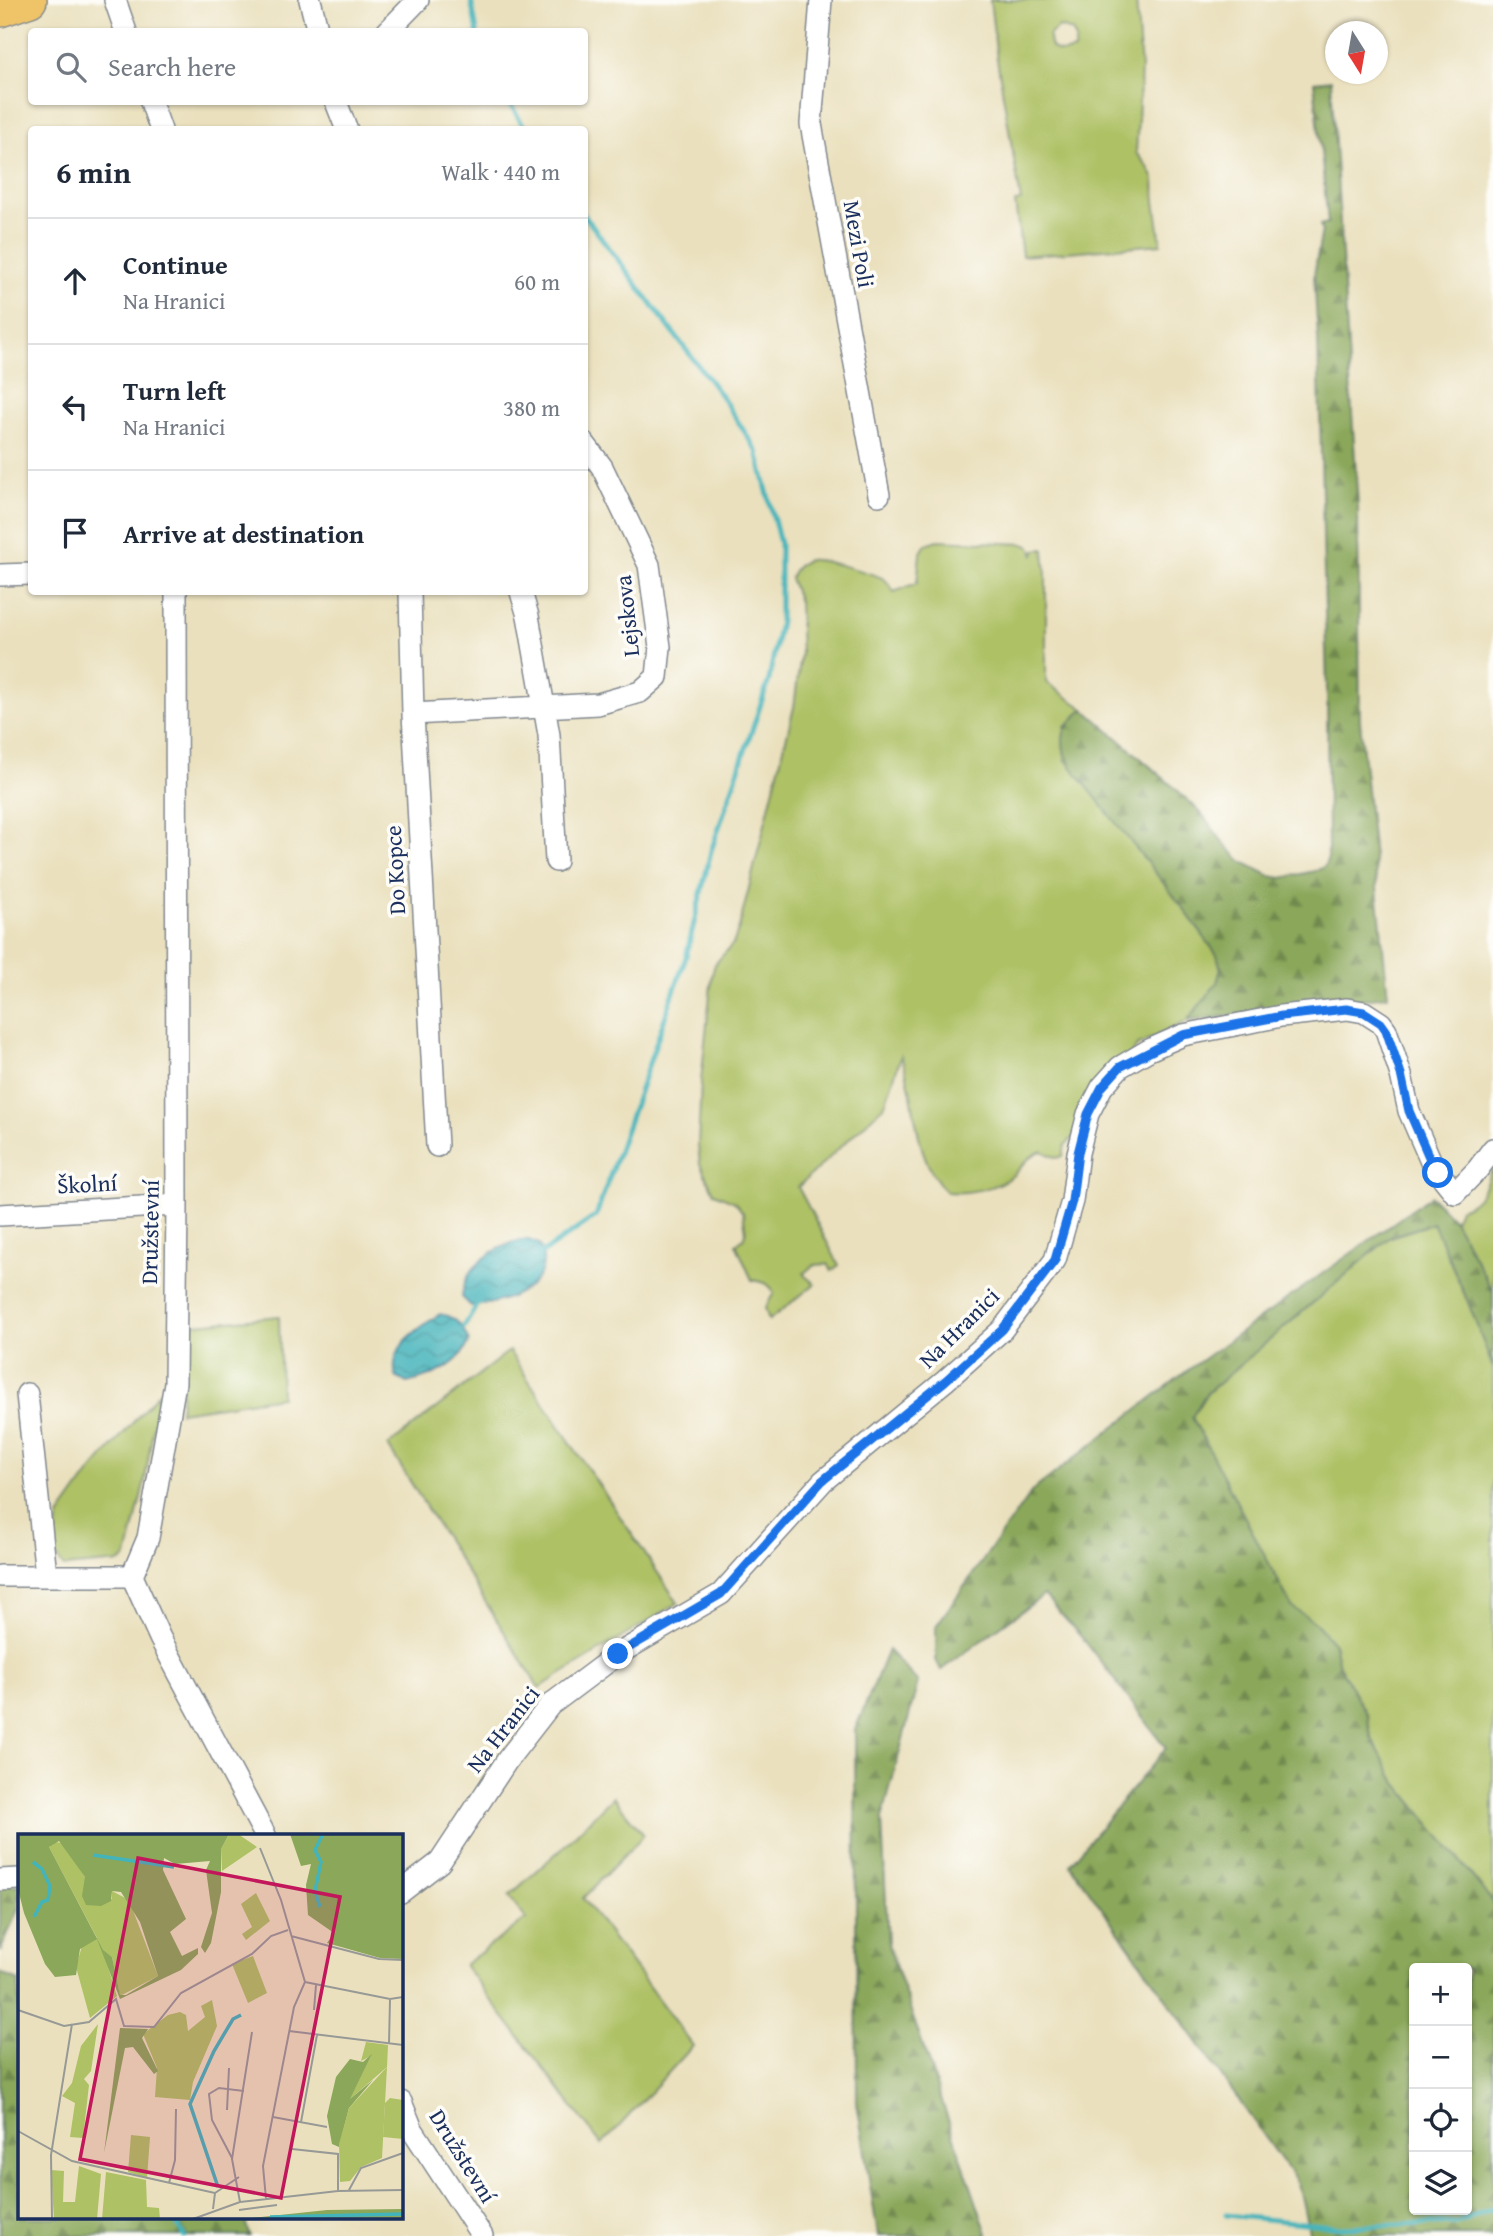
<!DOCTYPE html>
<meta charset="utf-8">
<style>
body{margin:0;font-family:"Gentium Book Plus",serif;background:#f2f2f3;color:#1f2937}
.controls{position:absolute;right:21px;bottom:21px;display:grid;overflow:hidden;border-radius:7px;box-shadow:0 2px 5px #0004}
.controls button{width:63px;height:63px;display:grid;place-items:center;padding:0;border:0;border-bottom:2px solid #e0e1e3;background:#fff;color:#1f2937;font:35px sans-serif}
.compass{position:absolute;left:1325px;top:21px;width:63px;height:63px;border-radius:50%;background:#fff;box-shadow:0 2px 5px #0004;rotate:169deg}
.stop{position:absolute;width:21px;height:21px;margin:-16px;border:5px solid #1a73e8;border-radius:50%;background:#fff}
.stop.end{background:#1a73e8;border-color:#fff;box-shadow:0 2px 7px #0008}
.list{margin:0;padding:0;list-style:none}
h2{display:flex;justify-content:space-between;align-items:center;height:91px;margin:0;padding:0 28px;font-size:30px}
h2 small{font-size:23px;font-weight:400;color:#747a83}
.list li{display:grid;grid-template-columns:46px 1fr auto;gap:21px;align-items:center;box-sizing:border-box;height:126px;padding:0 28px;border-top:2px solid #e0e1e3}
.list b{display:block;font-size:26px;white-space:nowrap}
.list p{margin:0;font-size:23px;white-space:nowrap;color:#747a83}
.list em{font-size:23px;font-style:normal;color:#747a83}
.icon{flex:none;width:38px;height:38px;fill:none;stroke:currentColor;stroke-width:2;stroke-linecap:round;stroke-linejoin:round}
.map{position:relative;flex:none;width:1493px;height:2236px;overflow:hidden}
.search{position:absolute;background:#fff;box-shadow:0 2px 5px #0004;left:28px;top:28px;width:560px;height:77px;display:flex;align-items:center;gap:18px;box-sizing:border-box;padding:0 24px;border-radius:7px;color:#747a83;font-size:26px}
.panel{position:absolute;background:#fff;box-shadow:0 2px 5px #0004;left:28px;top:126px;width:560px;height:469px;border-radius:7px}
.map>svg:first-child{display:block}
</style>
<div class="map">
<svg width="1493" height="2236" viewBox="0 0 1493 2236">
<defs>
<pattern id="forest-firs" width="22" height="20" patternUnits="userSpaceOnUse" patternTransform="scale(1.75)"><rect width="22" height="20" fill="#8aa75a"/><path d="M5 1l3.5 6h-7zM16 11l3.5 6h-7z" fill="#70884e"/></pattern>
<pattern id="water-waves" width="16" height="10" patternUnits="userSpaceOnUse" patternTransform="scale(1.75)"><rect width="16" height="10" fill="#44b4bb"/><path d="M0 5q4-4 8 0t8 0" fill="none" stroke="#38939b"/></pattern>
</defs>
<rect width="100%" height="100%" fill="#fdfcf7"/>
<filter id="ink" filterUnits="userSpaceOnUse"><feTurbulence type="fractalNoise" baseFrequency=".0143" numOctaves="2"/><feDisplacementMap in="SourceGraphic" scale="14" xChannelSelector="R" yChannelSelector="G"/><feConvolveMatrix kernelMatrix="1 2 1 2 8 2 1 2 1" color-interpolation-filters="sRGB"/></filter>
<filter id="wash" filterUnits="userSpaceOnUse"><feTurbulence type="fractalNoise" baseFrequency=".00686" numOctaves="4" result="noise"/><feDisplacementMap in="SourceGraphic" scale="28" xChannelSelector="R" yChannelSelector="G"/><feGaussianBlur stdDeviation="1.57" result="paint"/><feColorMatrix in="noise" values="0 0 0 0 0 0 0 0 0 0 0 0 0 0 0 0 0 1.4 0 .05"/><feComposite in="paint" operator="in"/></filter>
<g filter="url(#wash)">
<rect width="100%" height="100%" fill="#eae0bd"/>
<path fill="#aec165" stroke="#647862" stroke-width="2" fill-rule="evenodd" d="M990,0H1136L1141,69L1136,153L1148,167L1154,179L1155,201L1161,244L1022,256L1015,202L1021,201L997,59ZM1059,27L1072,31L1076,39L1074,50C1060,55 1046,51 1050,34Z
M938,540L1024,544L1031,547L1034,556L1035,550L1044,549L1046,574V682L1084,709L1065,727L1066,760L1181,905L1217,955L1221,969L1217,983L1187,1021L1137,1046L1072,1139L1065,1145L1063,1156L1057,1158L1042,1151C1029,1154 1022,1168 1012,1176C995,1189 968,1194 947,1192C911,1157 918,1100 901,1056L885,1105L798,1187L839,1265L832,1271L828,1264L814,1265L804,1273L805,1276L815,1284L769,1320L765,1308L774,1293C769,1282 763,1282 752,1280L736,1244L745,1237L746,1232L743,1213L735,1202L714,1193L700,1164L698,1145L701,1081L712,975L715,964L733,944L739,928L794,707L801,654L799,602L790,578C794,569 800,562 809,560C819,558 875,574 884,579C889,583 891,587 894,592L917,583L920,554L926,544Z
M1493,1167V1291L1454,1220L1459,1209C1482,1202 1484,1187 1493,1167Z
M1434,1223L1468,1302L1493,1368V1902L1395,1781L1371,1737L1367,1715L1339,1666L1334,1644L1292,1607L1191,1417L1206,1394L1390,1237Z
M279,1316L281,1397L180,1412L187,1325Z
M509,1351L678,1603L539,1688L388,1446Z
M159,1392L145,1480L127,1557L121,1562L64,1567L51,1550L60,1515L92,1470Z
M613,1797L644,1835L583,1898L693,2046L602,2145L464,1965L526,1919L509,1896L560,1850Z"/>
<path fill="url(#forest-firs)" stroke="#526b5c" stroke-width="2" fill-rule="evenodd" d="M1331,80L1358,506L1360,721L1388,996L1187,1021L1217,983L1221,969L1217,955L1181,905L1066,760C1059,732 1063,728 1084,709L1175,788L1201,813L1222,841L1241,861L1270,876L1282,878L1315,871L1324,867L1328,858L1327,691L1318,339L1314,275L1322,230L1320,225L1328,223L1314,82Z
M1431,1196L1454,1220L1493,1292V1368L1468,1302L1433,1223L1390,1237L1206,1394L1192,1417L1292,1607L1316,1623L1334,1644L1339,1666L1367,1715L1371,1737L1395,1781L1493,1902V2236H1310L1298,2183L1070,1864L1166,1748L1084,1640L1044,1595L941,1670L936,1660V1626L1032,1491L1188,1370ZM1414,1968H1467V2210H1414Z
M888,1650L918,1682L882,1819L888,1944L988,2236H878L857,2102L855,1730Z
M0,1885H19V1907L0,1952Z
M0,1973L19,1981V2217H245L250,2236H0Z"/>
<path fill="url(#water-waves)" stroke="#30728c" stroke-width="2" d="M526,1239L539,1244C559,1285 502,1305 471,1306L462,1297C464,1266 497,1245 526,1239Z
M440,1314C457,1317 463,1326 469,1342C459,1366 432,1377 407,1383L396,1377C388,1346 417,1330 440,1314Z"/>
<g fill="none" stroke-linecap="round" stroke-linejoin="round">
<path stroke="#44b4bb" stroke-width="5" d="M471,0L477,32
M509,102L526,130
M538,1256L596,1216L686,957L711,851L769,680L780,621V544L757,451L722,397L584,215
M464,1327L480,1300
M1226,2215L1341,2227L1457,2223L1493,2209
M173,2217L184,2236"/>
</g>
</g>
<g filter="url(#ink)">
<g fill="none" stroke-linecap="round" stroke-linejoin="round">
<defs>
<path id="minor" d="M115,0L126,32
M310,0L318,32
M821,0L811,124L879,495
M387,32L418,0
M151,102L161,130
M336,102L347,130
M0,575L32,574
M176,592L177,1205L175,1383L148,1538L132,1576L160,1638L265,1835
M410,592L413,714L437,1146
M521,592L528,616L549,735L556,861
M413,714L598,704L640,692L657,677L660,647L649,565L602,467L584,443
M0,1215L177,1205
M27,1394L46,1575
M0,1576H132
M0,1880L19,1879
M401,1892L440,1862L508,1759L550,1705L618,1654L721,1594L823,1481L945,1381L1002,1330L1055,1260L1072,1201L1078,1153L1088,1114L1102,1087L1120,1067L1149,1050L1183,1035L1281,1016L1347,1009L1364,1012L1381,1023L1386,1030L1401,1075L1409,1111L1432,1164L1455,1193L1478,1169L1493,1149
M401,2102L412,2129L482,2236"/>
<path id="primary" d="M0,10L30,0"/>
</defs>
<use href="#minor" stroke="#82888e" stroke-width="24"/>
<use href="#primary" stroke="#82888e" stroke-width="36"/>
<use href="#minor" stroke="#fff" stroke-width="21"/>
<use href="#primary" stroke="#efc469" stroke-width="33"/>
</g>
</g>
<g fill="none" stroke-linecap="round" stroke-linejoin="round" filter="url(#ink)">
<path stroke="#1a73e8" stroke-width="9" d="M618,1654L721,1594L822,1481L945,1381L1002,1330L1055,1260L1072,1201L1078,1153L1088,1114L1102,1087L1120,1067L1183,1035L1282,1016L1346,1009L1364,1012L1381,1023L1386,1030L1401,1074L1409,1111L1432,1164L1438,1173"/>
</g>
<g text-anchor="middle" stroke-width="7" stroke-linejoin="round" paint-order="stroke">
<g font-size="23" fill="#1b2f5e" stroke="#fdfcf7">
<text transform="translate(859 244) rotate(80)" y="8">Mezi Poli</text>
<text transform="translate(627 616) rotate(-96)" y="8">Lejskova</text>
<text transform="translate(395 870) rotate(-93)" y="8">Do Kopce</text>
<text transform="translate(87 1184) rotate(-3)" y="8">Školní</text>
<text transform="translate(150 1232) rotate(-89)" y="8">Družstevní</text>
<text transform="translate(959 1328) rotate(-45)" y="8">Na Hranici</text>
<text transform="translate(503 1729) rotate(-52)" y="8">Na Hranici</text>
<text transform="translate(463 2156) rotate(58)" y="8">Družstevní</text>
</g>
</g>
<g transform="translate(18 1834)">
<rect width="385" height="385" fill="#eae0bd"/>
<path d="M211,0H220L239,13L204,37L203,15ZM37,8L45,9L67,43L68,71L94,65V57L111,66L140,142L102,162L94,123L85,117L99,162L72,184L58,133L64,112L79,104L31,13ZM238,59L252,87L228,106L224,100L234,93L223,70ZM235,122L249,159L230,169L214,130ZM194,166L199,192L175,248L172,266L137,263L139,234L125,200L150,181L162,178L168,181L170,197L187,183L183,172ZM80,190L73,237L66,245L71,251L65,304L52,303L57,269L44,262L54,249L63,212ZM348,208L370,211L369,233L331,266L353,222L343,227ZM372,264L385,266V305L365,303L367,269ZM113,301L132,303L129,344L110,338ZM61,332L83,340L79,385H36L33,336L46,337L45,368H57ZM88,338L128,346L129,373L141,374L142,385H84Z" fill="#aec165"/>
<path d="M0,0H211L203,15V58L193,109L187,119L183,113L194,79L188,36L192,27L157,30L146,24L145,36L168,85L152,98L164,122L180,114V120L163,136L102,165L79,105L62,115L58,141L37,143L27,130L6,79L0,55ZM41,7L67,43L64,62L68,71L83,72L93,67L94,57L103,58L122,88L140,142L108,161H102L94,123L85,116L31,13ZM272,0H385V125L362,124L309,109L316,99L290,81L288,51L293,30L283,32ZM102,194L130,195L124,204L140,237L136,240L115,213L107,214L86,319ZM354,220L332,265L355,246L331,274L321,313L314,310L309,282L318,243L332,225L345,228ZM385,375V385H223L309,376Z" fill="#8aa75a" fill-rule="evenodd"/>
<path d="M369,233L364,324L343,333L332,347L322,348L321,310L331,274Z" fill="#aec165"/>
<path fill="none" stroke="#44b4bb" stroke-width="3.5" d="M75,21L156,33M15,28L24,35L32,52L30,66L24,68L16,83M302,73L297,57L303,28L297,16L305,0M200,353L172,270L196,217L215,185L223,181M252,383L385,380"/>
<path fill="none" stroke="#979997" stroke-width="2" d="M242,14L263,66L287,148L276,173L245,332L248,365M273,102L361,125L385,126M287,148L372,165L385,163M0,176L46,192L71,188L98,165L106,192L136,193L163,159L234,120L253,102L270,96M296,176L298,151M271,197L385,211M371,210L372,165M209,276L211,234M255,283L309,293M283,288L299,201M0,297L54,327L197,359L195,375M274,315L320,320V357M214,324L194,286L191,260L201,254L226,257M151,349L157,326L158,275M331,356L343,334L385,319M197,359L221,343M222,368L214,325L234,198M221,376L259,371M34,385L33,321L54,190M175,385L222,368L320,357L385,356"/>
<path fill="#c2185b" fill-opacity="0.15" stroke="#c2185b" stroke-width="3.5" d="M120,24L322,63L263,364L62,325Z"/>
<rect width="385" height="385" fill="none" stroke="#1b2f5e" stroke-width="3.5"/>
</g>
</svg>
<div class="controls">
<button>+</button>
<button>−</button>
<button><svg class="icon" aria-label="locate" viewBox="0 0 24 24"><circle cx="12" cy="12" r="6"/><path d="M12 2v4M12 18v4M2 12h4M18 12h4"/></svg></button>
<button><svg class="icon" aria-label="layers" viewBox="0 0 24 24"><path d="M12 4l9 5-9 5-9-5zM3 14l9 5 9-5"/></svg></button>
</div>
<svg class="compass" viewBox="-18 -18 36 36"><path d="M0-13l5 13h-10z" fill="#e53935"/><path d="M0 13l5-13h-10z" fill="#747a83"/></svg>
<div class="stop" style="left:1438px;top:1173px"></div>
<div class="stop end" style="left:618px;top:1654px"></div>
<div class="search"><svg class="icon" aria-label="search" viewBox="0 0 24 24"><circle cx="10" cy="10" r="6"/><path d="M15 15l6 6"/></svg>Search here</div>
<section class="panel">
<h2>6 min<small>Walk · 440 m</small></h2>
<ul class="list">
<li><svg class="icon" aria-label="ahead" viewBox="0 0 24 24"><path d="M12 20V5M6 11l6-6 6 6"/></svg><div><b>Continue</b><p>Na Hranici</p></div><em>60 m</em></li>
<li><svg class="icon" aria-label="left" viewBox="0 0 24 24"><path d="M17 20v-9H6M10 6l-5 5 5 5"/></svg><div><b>Turn left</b><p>Na Hranici</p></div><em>380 m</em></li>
<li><svg class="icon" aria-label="arrive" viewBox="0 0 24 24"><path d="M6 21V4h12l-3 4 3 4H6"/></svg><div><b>Arrive at destination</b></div></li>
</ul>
</section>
</div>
